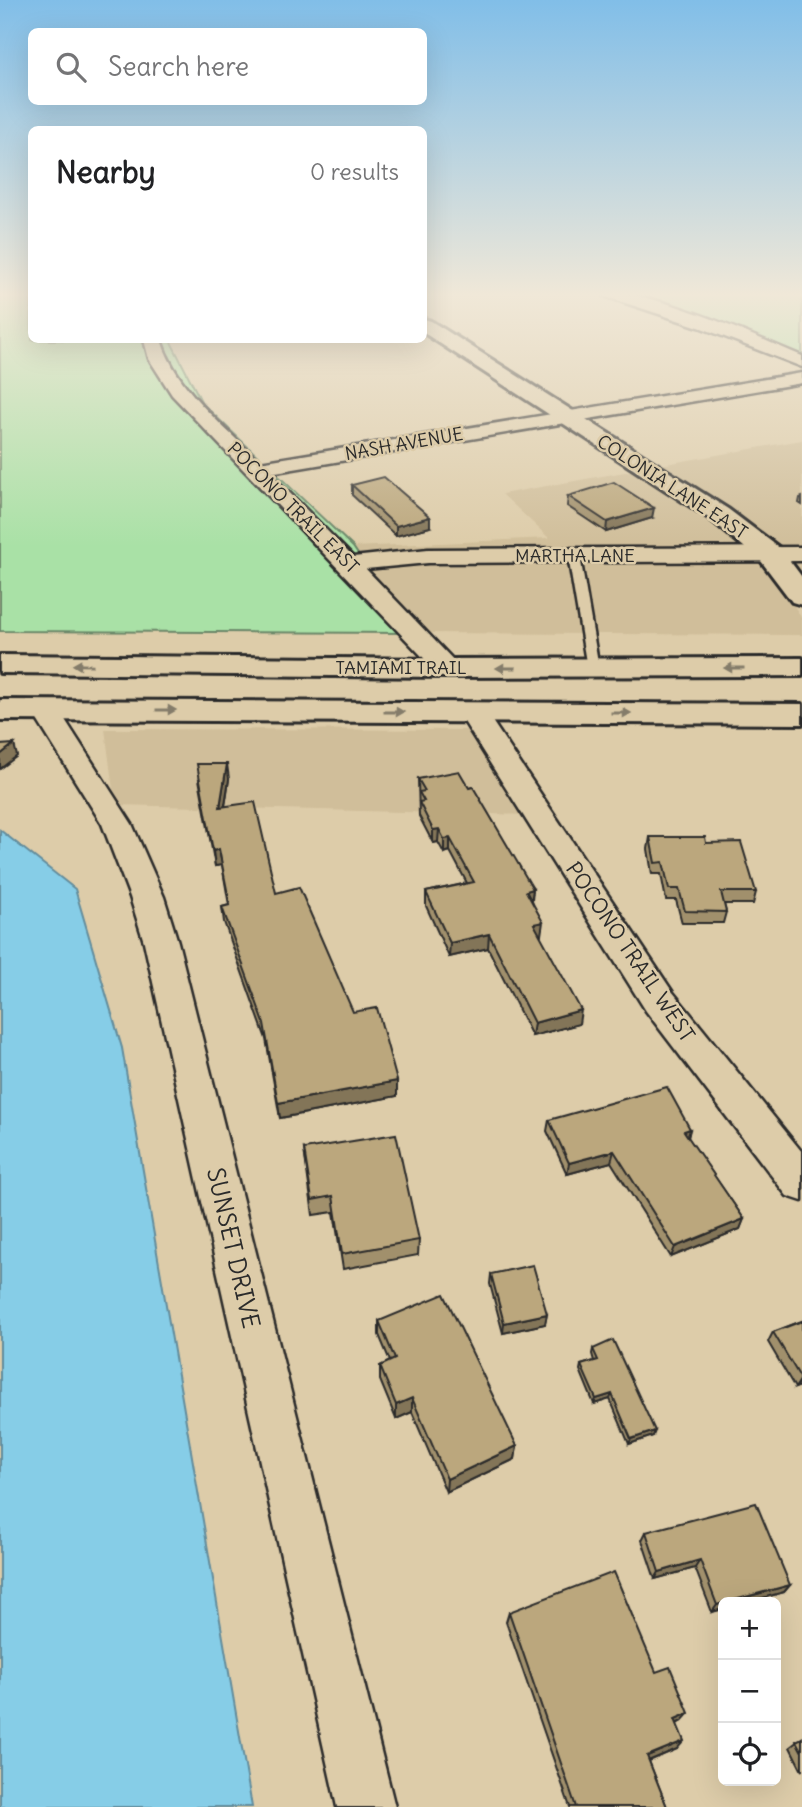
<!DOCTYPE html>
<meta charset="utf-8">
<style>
body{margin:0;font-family:Delius,sans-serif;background:#f2f2f2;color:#202124}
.controls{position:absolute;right:21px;bottom:21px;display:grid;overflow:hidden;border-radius:10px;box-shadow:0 7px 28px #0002}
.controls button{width:63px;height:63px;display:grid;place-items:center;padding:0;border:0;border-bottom:2px solid #e0e0e0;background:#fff;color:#202124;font:35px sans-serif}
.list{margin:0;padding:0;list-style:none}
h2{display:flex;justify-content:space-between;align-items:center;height:91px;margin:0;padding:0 28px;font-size:30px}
h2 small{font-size:23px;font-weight:400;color:#757577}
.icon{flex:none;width:38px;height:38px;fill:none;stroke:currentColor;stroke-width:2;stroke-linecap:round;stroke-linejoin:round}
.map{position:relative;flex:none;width:802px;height:1807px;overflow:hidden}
.search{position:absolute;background:#fff;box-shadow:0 7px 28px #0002;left:28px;top:28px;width:399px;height:77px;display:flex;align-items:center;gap:18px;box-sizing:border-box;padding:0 24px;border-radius:10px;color:#757577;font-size:26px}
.panel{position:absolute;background:#fff;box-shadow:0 7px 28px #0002;left:28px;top:126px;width:399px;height:217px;border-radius:10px}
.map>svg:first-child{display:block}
</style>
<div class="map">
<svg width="802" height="1807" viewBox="0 0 802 1807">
<rect width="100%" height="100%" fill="#ddcca9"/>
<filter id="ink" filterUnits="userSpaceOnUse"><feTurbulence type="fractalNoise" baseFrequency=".0143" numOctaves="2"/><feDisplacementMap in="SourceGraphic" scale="14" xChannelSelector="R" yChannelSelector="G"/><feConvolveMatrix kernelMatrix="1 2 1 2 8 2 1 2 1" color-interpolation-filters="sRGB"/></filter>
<g filter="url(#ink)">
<path fill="#d0be9a" d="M802,440V576L782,553L655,466Z
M636,470L709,516L759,556L779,580L802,619V635L411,633L353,547L549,538L502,494Z
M105,729L502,730L531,815L115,805Z"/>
<path fill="#a9e1a6" stroke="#6a8668" stroke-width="2" d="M0,293H31L32,340H170L202,403L353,547L411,633L0,631Z
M613,293H802V355Z"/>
<path fill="#86cde7" stroke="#628c9c" stroke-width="2" d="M0,830L75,889L122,1048L252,1807H0Z"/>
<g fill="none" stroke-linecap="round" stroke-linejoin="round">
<defs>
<path id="service" d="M574,553L580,556L599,668L593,672L587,668L568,556Z"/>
<path id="minor" d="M602,293C656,290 750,335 802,356V367L699,327L604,296Z
M144,340H161C177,390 223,425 260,462L802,373V383L270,473L353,557L428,549L802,547V561L428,563L366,569L461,668L457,674L448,676L439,674L172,395L149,359Z
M45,702L55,704L132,824L164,897L178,942L395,1807H337L144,942L130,897L102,824L31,710L35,704Z
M472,704L482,706L672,991L802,1152V1201L787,1196L646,1011L458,712L462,706Z"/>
<path id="tertiary" d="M424,319L431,321L728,509L781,549L802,577V605L792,602L761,561L710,519L424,333Z"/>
<path id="primary" d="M0,655L448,659L802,658V676L448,677L0,673Z
M0,700L802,704V724L0,720Z"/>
</defs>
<use href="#service" stroke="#2b2b2b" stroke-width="5"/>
<use href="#minor" stroke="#2b2b2b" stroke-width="5"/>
<use href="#tertiary" stroke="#2b2b2b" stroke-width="6"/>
<use href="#primary" stroke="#2b2b2b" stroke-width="6"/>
<use href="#service" fill="#ddcca9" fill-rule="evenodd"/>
<use href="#minor" fill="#ddcca9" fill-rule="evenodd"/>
<use href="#tertiary" fill="#ddcca9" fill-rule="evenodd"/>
<use href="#primary" fill="#ddcca9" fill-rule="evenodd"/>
</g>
<path fill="#a1906c" stroke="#2b2b2b" stroke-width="2" d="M352,485L430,527L396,536L352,495Z
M568,496L652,518L606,532L567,506Z
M802,497V505L799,503L800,498Z
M199,779H229L225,807L276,893L397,1081V1096L280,1118L266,1039L224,922L222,907L229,905L222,865L215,866Z
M418,779L533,889L532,901L540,936L579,1024L532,1036L488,948L449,957L426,906V892L467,883L450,851L444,853L438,842L433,843L419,816Z
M650,837L706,843L756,892L753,904H724L726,912L723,923H682L676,900H666L661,874H652L648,849Z
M549,1120L690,1129L688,1138L744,1219L740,1229L671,1257L611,1162L567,1174L547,1131Z
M304,1149L419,1240L418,1255L343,1269L334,1212L313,1215Z
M491,1274L547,1314L545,1324L503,1333L490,1284Z
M379,1321L517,1446L515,1459L446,1492L412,1412L396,1419L380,1380V1366L390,1361L379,1335Z
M802,1321V1385L795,1388L768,1342L773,1332Z
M593,1349L653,1436L629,1444L610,1399L594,1404L580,1370L581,1365L594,1361L592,1354Z
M646,1532L790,1585L784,1592L712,1612L695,1568L655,1579L642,1540Z
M509,1612L656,1672L682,1721L677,1724V1749L649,1761L667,1807H570L506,1622Z
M802,1738V1771L790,1747Z"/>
<path fill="#837558" stroke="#2b2b2b" stroke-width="2" d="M654,508L652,518L606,532L607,522Z
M430,517V527L396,536V526Z
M14,744L17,756L0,769V755Z
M227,764L229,779L222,823L220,807Z
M439,829L438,842L433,843V830Z
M450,838V851L444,853V839Z
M219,849L222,865L215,866L213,851Z
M533,889L531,903L526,891Z
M543,922L541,935L532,937L534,924Z
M489,934L488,948L449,957L450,943Z
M581,1010L579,1024L532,1036L534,1023Z
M397,1081V1096L280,1118L278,1103Z
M690,1129L687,1140L684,1131Z
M614,1151L611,1162L567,1174L569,1163Z
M744,1219L740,1229L671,1257L675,1247Z
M547,1314L545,1324L503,1333L504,1323Z
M802,1378V1385L795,1388L801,1379Z
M612,1394L610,1399L594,1404L596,1399Z
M412,1398V1412L396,1419V1405Z
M655,1431L653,1436L629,1444L631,1439Z
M517,1446L515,1459L446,1492L447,1479Z
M700,1560L695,1568L655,1579L659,1572Z
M790,1585L784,1592L748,1602H727Z
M723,1603V1609L712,1612L717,1605Z
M689,1713L682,1721L669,1727L675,1719Z
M684,1741L677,1749L641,1764L647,1756Z"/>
<path fill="#bba77d" stroke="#2b2b2b" stroke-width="2" d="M384,477L430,517L396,526L352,485Z
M614,482L654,508L607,522L568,496Z
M14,744L0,755V745Z
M197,764H227L220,807L255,802L276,893L299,887L353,1012L377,1008L397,1081L278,1103L264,1023L222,907L230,905L219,849L213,851Z
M459,771L469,788L473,787L533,889L526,891L543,922L534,924L581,1010L534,1023L489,934L450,943L426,892L474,882L450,838L444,839L439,829L433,830L419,802L424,801L419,792L425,791L418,779Z
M650,837H705L706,843L741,842L756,892H721L726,912L685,911L679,889H669L663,862L655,863Z
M667,1087L690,1129L684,1131L744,1219L675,1247L614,1151L569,1163L549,1120Z
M396,1134L419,1240L342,1254L333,1196L312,1200L304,1149Z
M533,1265L547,1314L504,1323L491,1274Z
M444,1294L517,1446L447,1479L412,1398L396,1405L380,1366L395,1359L379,1321Z
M802,1321V1378L801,1379L773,1332Z
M613,1340L655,1431L631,1439L612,1394L596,1399L581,1365L598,1360L593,1349Z
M756,1503L790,1585L727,1602H723V1603L717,1605L700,1560L659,1572L646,1532Z
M614,1572L656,1672L670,1667L689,1713L675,1719L684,1741L647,1756L667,1807H576L509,1612Z
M802,1738V1752L796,1741Z"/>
<defs><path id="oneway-solid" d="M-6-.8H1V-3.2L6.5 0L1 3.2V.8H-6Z" transform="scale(1.75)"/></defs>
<g fill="#847c6a">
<use href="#oneway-solid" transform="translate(83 665) rotate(-179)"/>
<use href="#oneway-solid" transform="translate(506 668) rotate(-180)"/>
<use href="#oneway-solid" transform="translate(734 668) rotate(180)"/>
<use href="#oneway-solid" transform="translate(166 710)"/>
<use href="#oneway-solid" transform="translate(394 712)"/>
<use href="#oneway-solid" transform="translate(621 713)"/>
</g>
</g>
<linearGradient id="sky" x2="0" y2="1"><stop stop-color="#81bee8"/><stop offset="0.54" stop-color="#f0e8d8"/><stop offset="1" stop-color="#f0e8d8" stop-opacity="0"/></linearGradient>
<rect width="802" height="546" fill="url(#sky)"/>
<g text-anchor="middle" stroke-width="5" stroke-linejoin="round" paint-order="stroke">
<g font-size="18" fill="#2b2b2b" stroke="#ddcca9">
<text transform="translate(404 444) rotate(-10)" y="6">NASH AVENUE</text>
<text transform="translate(672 487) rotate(33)" y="6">COLONIA LANE EAST</text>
<text transform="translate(293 508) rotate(45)" y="6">POCONO TRAIL EAST</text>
<text x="575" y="562">MARTHA LANE</text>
<text x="401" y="674">TAMIAMI TRAIL</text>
</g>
<g font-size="21" fill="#2b2b2b" stroke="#ddcca9">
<text transform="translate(630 952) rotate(56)" y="7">POCONO TRAIL WEST</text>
</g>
<g font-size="24" fill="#2b2b2b" stroke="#ddcca9">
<text transform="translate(233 1248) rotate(77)" y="8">SUNSET DRIVE</text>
</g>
</g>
</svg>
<div class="controls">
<button>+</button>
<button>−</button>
<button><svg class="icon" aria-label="locate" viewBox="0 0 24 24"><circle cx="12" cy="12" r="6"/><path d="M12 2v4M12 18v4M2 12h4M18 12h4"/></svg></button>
</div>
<div class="search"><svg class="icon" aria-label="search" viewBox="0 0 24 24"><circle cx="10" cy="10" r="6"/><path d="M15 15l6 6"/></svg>Search here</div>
<section class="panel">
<h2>Nearby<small>0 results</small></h2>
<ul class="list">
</ul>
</section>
</div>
